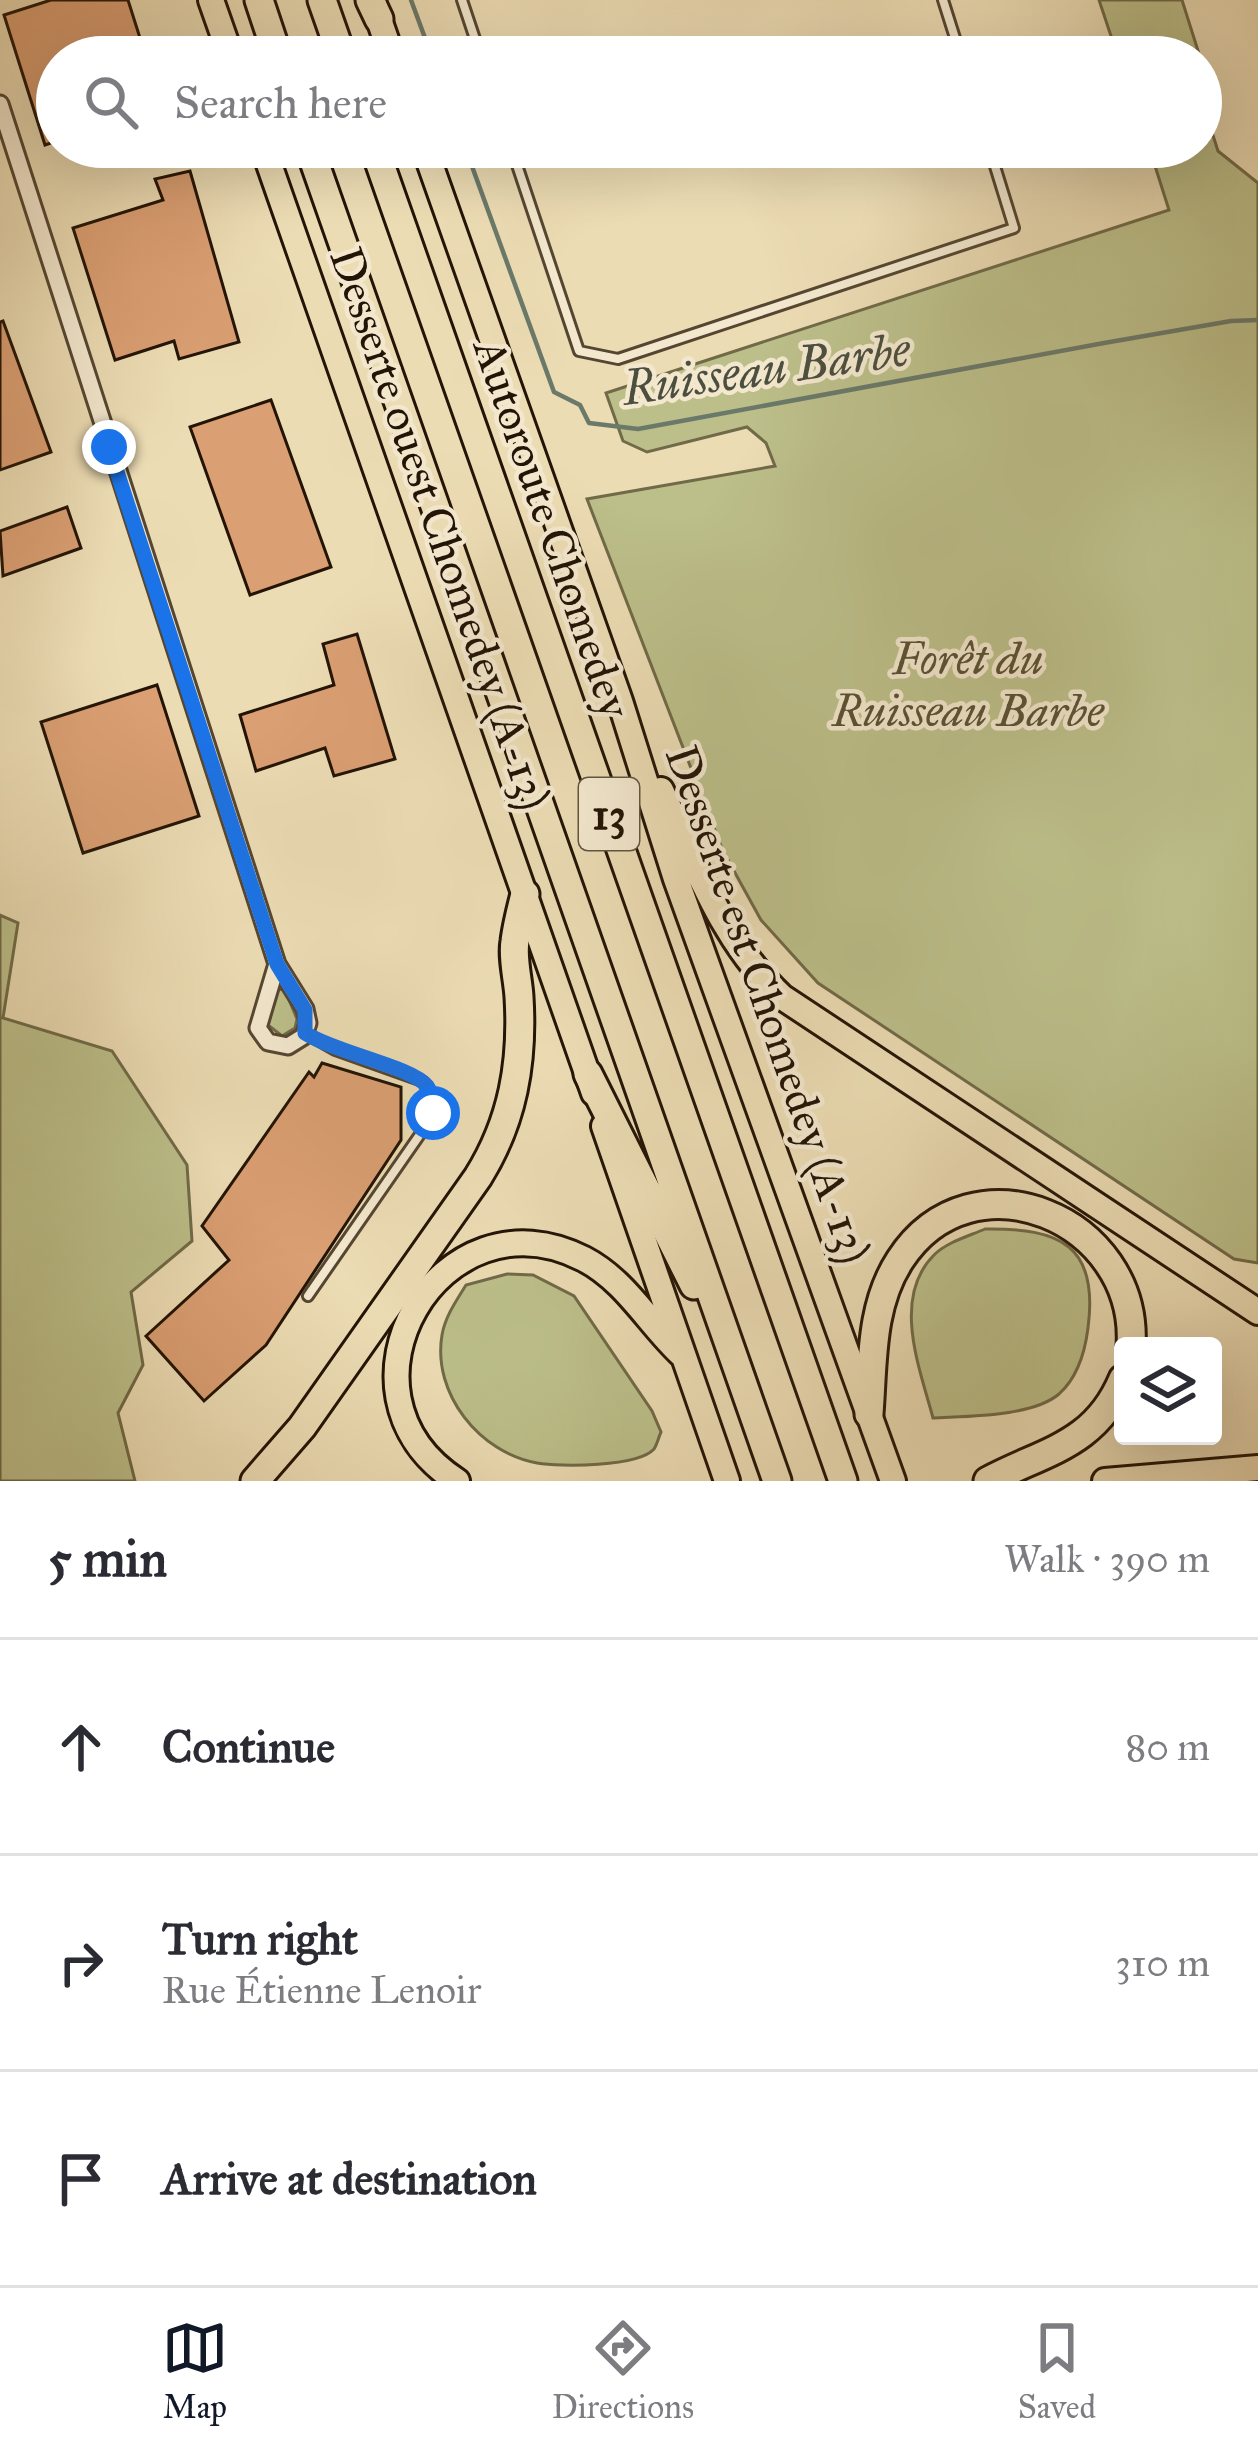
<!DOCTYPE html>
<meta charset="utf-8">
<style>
body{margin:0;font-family:"IM FELL Great Primer",serif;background:#f7f7f7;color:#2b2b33}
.controls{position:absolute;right:36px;bottom:36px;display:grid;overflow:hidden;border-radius:12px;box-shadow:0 12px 48px #0002}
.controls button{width:108px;height:108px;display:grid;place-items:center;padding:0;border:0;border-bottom:3px solid #e1e1e2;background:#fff;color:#2b2b33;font:60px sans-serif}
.stop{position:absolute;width:36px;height:36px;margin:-27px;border:9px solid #1a73e8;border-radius:50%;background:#fff}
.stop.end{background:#1a73e8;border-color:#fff;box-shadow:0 3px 12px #0008}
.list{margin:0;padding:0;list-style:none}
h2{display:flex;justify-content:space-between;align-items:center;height:156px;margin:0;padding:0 48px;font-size:51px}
h2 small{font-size:39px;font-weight:400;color:#7c7c81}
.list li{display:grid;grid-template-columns:78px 1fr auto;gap:36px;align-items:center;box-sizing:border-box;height:216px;padding:0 48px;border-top:3px solid #e1e1e2}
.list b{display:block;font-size:45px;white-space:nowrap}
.list p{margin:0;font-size:39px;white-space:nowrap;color:#7c7c81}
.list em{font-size:39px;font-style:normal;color:#7c7c81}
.icon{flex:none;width:66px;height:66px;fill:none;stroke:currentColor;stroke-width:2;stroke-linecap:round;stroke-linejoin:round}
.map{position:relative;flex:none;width:1258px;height:1481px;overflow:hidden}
.search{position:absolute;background:#fff;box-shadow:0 12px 48px #0002;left:36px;right:36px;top:36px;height:132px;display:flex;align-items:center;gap:30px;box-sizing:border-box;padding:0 42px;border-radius:66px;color:#7c7c81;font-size:45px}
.sheet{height:804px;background:#fff}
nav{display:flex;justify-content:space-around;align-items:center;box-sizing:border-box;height:168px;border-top:3px solid #e1e1e2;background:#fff;font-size:33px;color:#7c7c81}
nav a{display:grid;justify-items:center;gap:6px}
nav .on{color:#111827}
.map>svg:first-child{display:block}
</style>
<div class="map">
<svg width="1258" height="1481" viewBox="0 0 1258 1481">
<rect width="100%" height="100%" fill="#ecdcb4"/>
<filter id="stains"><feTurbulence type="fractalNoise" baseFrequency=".00167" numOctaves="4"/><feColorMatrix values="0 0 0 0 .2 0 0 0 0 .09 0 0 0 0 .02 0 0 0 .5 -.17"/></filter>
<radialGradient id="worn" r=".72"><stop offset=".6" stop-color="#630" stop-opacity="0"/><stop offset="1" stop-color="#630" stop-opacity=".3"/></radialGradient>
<path fill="#bcbf8a" stroke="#706a48" stroke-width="3" d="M1099,0H1182L1200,57H1118Z
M1201,60L1210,126L1218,151L1258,183V1263L1234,1259L818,983L761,920L723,851L587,499L775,466L766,443L747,427L647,452L623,441L606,393L1169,210L1149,147H1201Z
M0,915L18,923L3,1018L112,1051L187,1165L192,1241L131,1292L143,1365L118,1413L135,1481H0Z
M278,989L285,990L297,1019L295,1028L282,1036L268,1025Z
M985,1229C1060,1228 1099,1245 1088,1328C1085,1352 1078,1377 1059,1394C1032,1417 967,1416 933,1418C920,1369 891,1298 934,1255C947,1242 969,1236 985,1229Z
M507,1274L533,1275L574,1296L652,1411L661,1432C659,1436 657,1445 654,1449C638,1467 560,1467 537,1463C480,1453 432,1394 442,1335C445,1317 456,1301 466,1285Z"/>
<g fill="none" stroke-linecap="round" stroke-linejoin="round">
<path stroke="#6a796a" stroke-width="4.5" d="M411,0L432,57
M465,147L554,392L580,405L589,423L638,429L1104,343L1231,321L1258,320"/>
</g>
<path fill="#da9f73" stroke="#231406" stroke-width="3" d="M51,0H128L146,57H57V141L45,145L4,15Z
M190,171L239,342L179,359L174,341L115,360L73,228L163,200L155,179Z
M3,321L51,452L0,470V322Z
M271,400L331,567L250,595L190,427Z
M67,507L81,548L3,576L0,531Z
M357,634L395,759L334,776L325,748L256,771L240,715L334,685L323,644Z
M157,685L199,816L83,853L41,722Z
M322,1063L401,1087V1140L266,1345L204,1401L146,1336L229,1260L202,1226L309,1072L314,1077Z"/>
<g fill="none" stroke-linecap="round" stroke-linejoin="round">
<defs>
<path id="service" d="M462,0L481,57
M943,0L961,57
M511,147L579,351L618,359L1014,228L989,147
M307,1034L335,1050L422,1081L432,1095L430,1120L308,1296"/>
<path id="minor" d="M0,104L277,964L305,1009L308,1023L304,1036L288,1046L268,1042L258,1028L277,964"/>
<path id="primary" d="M211,0L231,57
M373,2L392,57
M263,147L594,1093
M424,147L620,701L676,879L893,1481
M661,790C695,863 722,941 782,997L1258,1312
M604,1126L727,1481
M457,1481C319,1392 441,1185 584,1259C626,1281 648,1323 681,1354
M1105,1481L1258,1468"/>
<path id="motorway" d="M259,0L278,57
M322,0L342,57
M370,0L379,19
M309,147L777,1481
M374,147L843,1481
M588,1074L694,1285
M869,1414C873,1362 870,1306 900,1260C972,1149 1139,1219 1131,1346
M255,1481L302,1427L478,1177C513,1121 523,1062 519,997C518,979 512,958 515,941C517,925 521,910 525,894
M988,1481C1044,1451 1095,1446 1123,1379"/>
</defs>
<use href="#service" stroke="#554632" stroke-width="14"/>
<use href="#minor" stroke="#554632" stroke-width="21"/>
<use href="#primary" stroke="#231406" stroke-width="30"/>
<use href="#motorway" stroke="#231406" stroke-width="33"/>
<use href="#service" stroke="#f3e8ce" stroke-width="8"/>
<use href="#minor" stroke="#f3e8ce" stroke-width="15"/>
<use href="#primary" stroke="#ecdcb4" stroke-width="24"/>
<use href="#motorway" stroke="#ecdcb4" stroke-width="27"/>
</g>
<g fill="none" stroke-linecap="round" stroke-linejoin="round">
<path stroke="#1a73e8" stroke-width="15" d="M109,447L277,964L305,1010V1033C334,1052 412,1067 427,1086C433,1095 433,1103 433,1113"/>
</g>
<g text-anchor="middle" stroke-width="9" stroke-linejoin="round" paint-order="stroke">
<rect fill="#f3e8ce" stroke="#615442" stroke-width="3" x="579" y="778" width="60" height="72" rx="9"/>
<g font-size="42" font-weight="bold" fill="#231406">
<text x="609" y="829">13</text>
</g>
<g font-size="45" fill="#231406" stroke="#f3e8ce">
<text transform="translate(441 528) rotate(71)" y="16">Desserte ouest Chomedey (A-13)</text>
<text transform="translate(553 528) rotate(71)" y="16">Autoroute Chomedey</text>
<text transform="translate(769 1004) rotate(71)" y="16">Desserte est Chomedey (A-13)</text>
</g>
<g font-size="45" font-style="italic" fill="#595034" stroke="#f3e8ce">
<text x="968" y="674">Forêt du<tspan x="968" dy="52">Ruisseau Barbe</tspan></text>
</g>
<g font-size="48" font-style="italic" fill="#4c4f40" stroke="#f3e8ce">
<text transform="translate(766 368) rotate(-8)" y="17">Ruisseau Barbe</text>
</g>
</g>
<rect width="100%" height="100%" filter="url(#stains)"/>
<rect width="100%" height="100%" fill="url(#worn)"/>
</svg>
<div class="controls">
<button><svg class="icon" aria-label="layers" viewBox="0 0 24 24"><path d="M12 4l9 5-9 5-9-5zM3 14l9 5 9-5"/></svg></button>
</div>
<div class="stop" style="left:433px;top:1113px"></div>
<div class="stop end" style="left:109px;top:447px"></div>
<div class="search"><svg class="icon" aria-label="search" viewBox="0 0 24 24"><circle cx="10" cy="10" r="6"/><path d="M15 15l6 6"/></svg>Search here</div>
</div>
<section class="sheet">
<h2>5 min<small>Walk · 390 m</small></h2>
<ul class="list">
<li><svg class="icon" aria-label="ahead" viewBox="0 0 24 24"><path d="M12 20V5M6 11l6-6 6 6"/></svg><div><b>Continue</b></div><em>80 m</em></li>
<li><svg class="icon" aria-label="right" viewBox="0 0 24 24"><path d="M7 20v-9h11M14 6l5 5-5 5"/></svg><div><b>Turn right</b><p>Rue Étienne Lenoir</p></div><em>310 m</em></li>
<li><svg class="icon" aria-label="arrive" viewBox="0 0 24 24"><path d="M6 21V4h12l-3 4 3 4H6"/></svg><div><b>Arrive at destination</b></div></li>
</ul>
</section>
<nav>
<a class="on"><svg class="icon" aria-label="map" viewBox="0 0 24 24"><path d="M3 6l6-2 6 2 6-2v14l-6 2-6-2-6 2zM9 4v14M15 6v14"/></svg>Map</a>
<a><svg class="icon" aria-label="directions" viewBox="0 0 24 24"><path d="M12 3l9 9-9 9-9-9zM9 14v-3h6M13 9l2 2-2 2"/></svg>Directions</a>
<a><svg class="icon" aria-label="saved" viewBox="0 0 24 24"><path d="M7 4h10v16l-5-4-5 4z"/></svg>Saved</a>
</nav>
